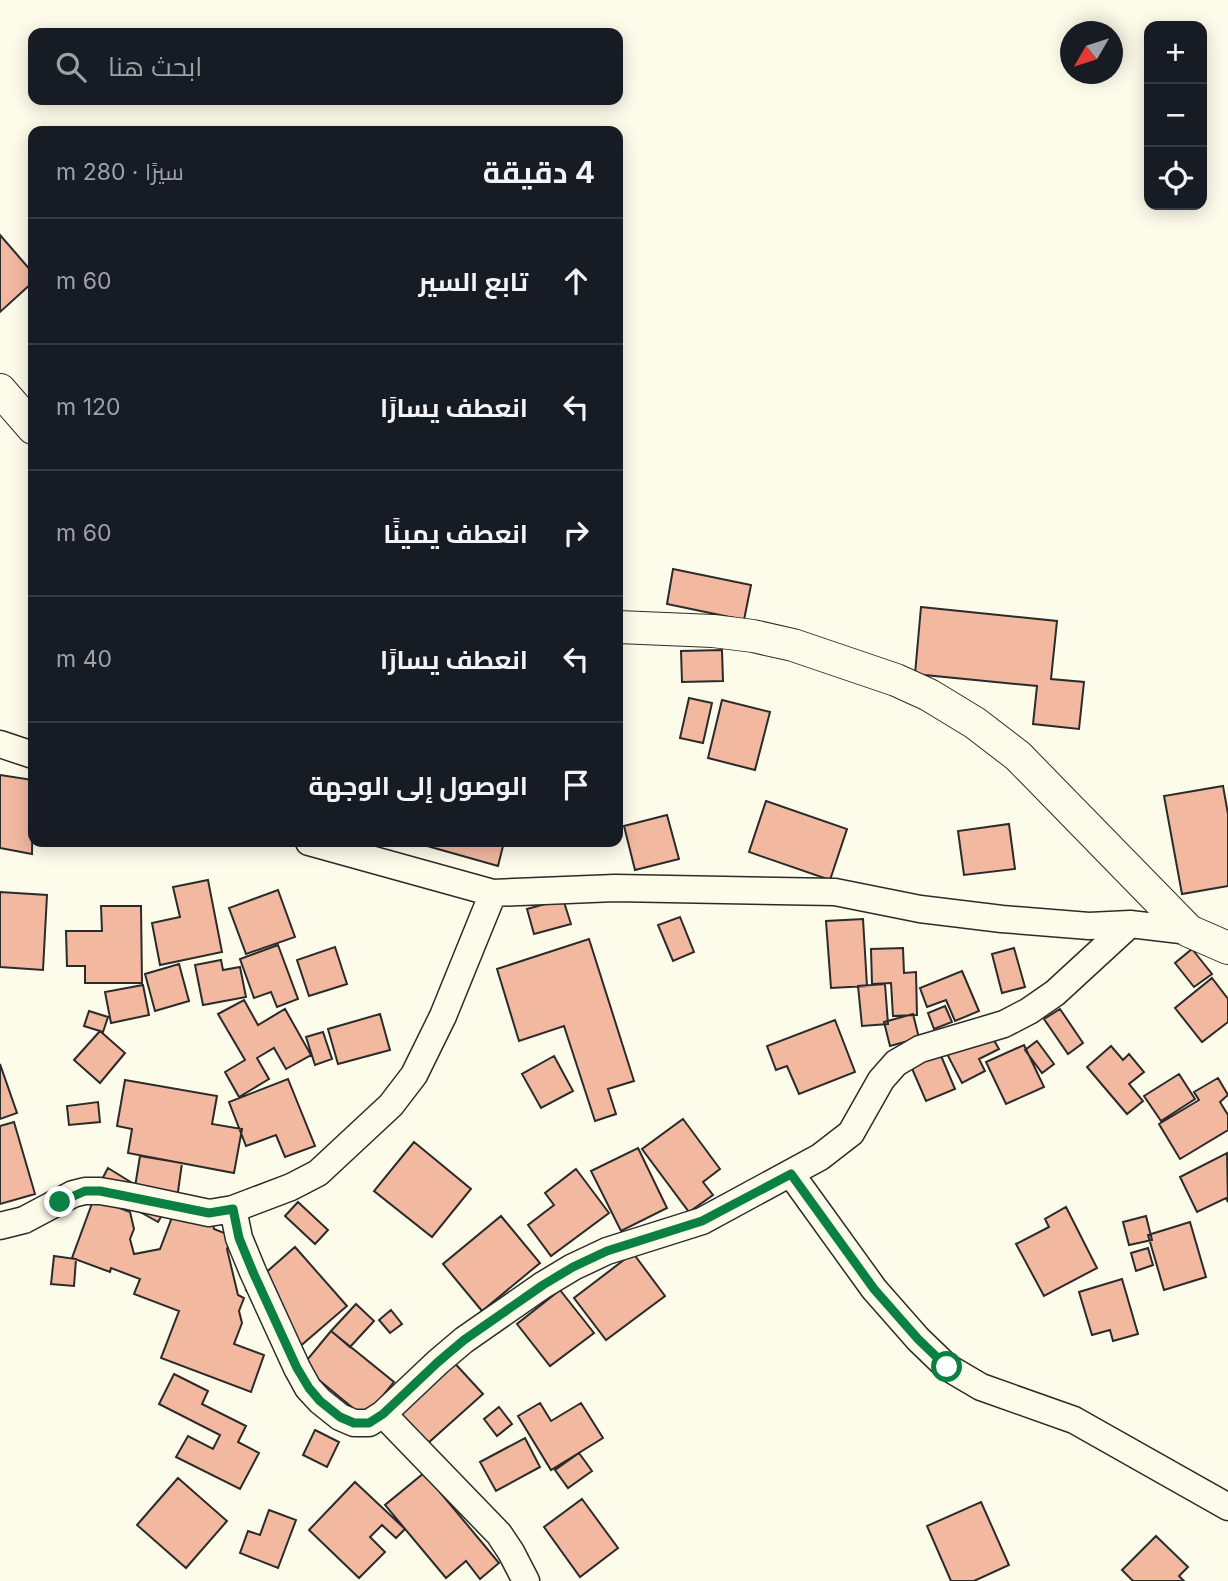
<!DOCTYPE html>
<html lang="ar">
<meta charset="utf-8">
<style>
body{margin:0;font-family:Inter,Cairo,sans-serif;background:#20242c;color:#f1f3f6;direction:rtl}
.controls{position:absolute;right:21px;top:21px;display:grid;overflow:hidden;border-radius:14px;box-shadow:0 4px 18px #0003}
.controls button{width:63px;height:63px;display:grid;place-items:center;padding:0;border:0;border-bottom:2px solid #363941;background:#171b24;color:#f1f3f6;font:35px sans-serif}
.compass{position:absolute;left:1060px;top:21px;width:63px;height:63px;border-radius:50%;background:#171b24;box-shadow:0 4px 18px #0003;rotate:231deg}
.stop{position:absolute;width:21px;height:21px;margin:-16px;border:5px solid #0b8043;border-radius:50%;background:#fff}
.stop.end{background:#0b8043;border-color:#fff;box-shadow:0 2px 7px #0008}
.list{margin:0;padding:0;list-style:none}
h2{display:flex;justify-content:space-between;align-items:center;height:91px;margin:0;padding:0 28px;font-size:30px}
h2 small{font-size:23px;font-weight:400;color:#9ea1a6}
.list li{display:grid;grid-template-columns:46px 1fr auto;gap:21px;align-items:center;box-sizing:border-box;height:126px;padding:0 28px;border-top:2px solid #363941}
.list b{display:block;font-size:26px;white-space:nowrap}
.list em{font-size:23px;font-style:normal;color:#9ea1a6}
.icon{flex:none;width:38px;height:38px;fill:none;stroke:currentColor;stroke-width:2;stroke-linecap:round;stroke-linejoin:round}
.map{position:relative;flex:none;width:1228px;height:1581px;overflow:hidden;direction:ltr}
.search{position:absolute;background:#171b24;box-shadow:0 4px 18px #0003;left:28px;top:28px;width:595px;height:77px;display:flex;align-items:center;gap:18px;box-sizing:border-box;padding:0 24px;border-radius:14px;color:#9ea1a6;font-size:26px}
.panel{position:absolute;background:#171b24;box-shadow:0 4px 18px #0003;left:28px;top:126px;width:595px;height:721px;border-radius:14px;direction:rtl}
.map>svg:first-child{display:block}
</style>
<div class="map">
<svg width="1228" height="1581" viewBox="0 0 1228 1581">
<rect width="100%" height="100%" fill="#fdfbea"/>
<path fill="#f2b8a0" stroke="#2b2b2b" stroke-width="2" d="M0,235L33,273V282L0,312Z
M673,569L751,585L744,620L667,604Z
M921,607L1057,621L1051,679L1084,682L1079,729L1033,724L1037,686L915,674Z
M722,650L723,681L682,682L681,651Z
M689,698L712,703L703,743L680,738Z
M722,700L770,712L755,770L708,758Z
M0,775L33,780L32,854L0,848Z
M1223,786L1228,814V886L1182,894L1164,796Z
M766,801L847,829L830,880L749,852Z
M667,815L679,859L635,870L624,826Z
M1009,824L1015,869L964,875L958,831Z
M413,842H504L498,866Z
M208,880L222,952L160,965L152,923L180,917L173,887Z
M278,890L295,937L246,954L229,908Z
M0,892L47,895L43,970L0,967Z
M563,899L571,924L534,934L527,909Z
M101,906H141L142,983H85V966H67L66,931H102Z
M680,917L694,952L673,961L658,925Z
M863,919L867,986L831,988L826,921Z
M589,939L634,1081L608,1089L616,1114L595,1121L564,1026L519,1041L497,969Z
M278,945L298,999L277,1007L271,992L254,998L240,959Z
M335,947L347,984L309,996L297,960Z
M903,948L904,973L916,972L917,1015L893,1016L891,983L872,984L871,949Z
M1014,948L1025,987L1002,993L992,954Z
M1192,949L1212,974L1194,987L1175,963Z
M221,960L223,970L240,967L246,997L203,1005L195,965Z
M179,964L189,1001L155,1011L145,974Z
M962,971L979,1011L955,1021L946,1000L927,1007L920,988Z
M1212,978L1228,999V1022L1202,1042L1175,1008Z
M885,984L888,1024L862,1026L858,986Z
M143,985L149,1015L111,1023L105,992Z
M244,1000L258,1025L285,1009L311,1055L286,1069L274,1048L257,1058L269,1079L239,1097L225,1072L245,1060L218,1014Z
M945,1006L952,1022L934,1029L928,1013Z
M1060,1009L1083,1043L1068,1054L1044,1019Z
M89,1011L108,1017L103,1032L84,1026Z
M380,1014L390,1050L338,1064L328,1029Z
M913,1014L919,1038L890,1046L884,1022Z
M835,1020L855,1072L799,1094L787,1066L776,1070L767,1046Z
M987,1028L999,1049L979,1059L985,1071L962,1083L945,1050Z
M100,1031L125,1053L100,1083L74,1060Z
M323,1032L332,1059L315,1065L306,1037Z
M1037,1041L1054,1064L1042,1073L1025,1050Z
M1024,1045L1044,1087L1006,1104L986,1062Z
M1111,1046L1123,1060L1129,1054L1144,1072L1129,1084L1143,1101L1127,1114L1087,1067Z
M939,1051L955,1089L926,1101L910,1064Z
M554,1056L573,1091L541,1108L522,1074Z
M0,1064L17,1113L0,1119Z
M1179,1074L1195,1099L1161,1121L1144,1096Z
M1218,1078L1228,1095L1220,1102L1228,1115V1130L1180,1159L1159,1124L1199,1100L1194,1092Z
M288,1079L315,1146L285,1157L276,1135L246,1146L229,1102Z
M125,1080L217,1096L212,1124L242,1129L234,1173L128,1153L132,1129L117,1126Z
M98,1102L100,1122L69,1125L67,1106Z
M683,1119L720,1169L703,1182L713,1195L689,1212L642,1149Z
M14,1122L35,1194L0,1204V1126Z
M414,1142L471,1189L432,1237L374,1191Z
M638,1148L667,1208L621,1231L591,1171Z
M1227,1153L1228,1202L1226,1198L1197,1212L1180,1177Z
M140,1156L182,1163L177,1199L134,1193Z
M108,1168L168,1205L158,1222L133,1208L100,1183Z
M576,1169L609,1213L551,1256L528,1225L554,1205L545,1193Z
M94,1198L130,1212L134,1229L130,1239L134,1254L160,1249L174,1212L208,1204L214,1229L232,1236L227,1249L238,1295L244,1298L239,1311L242,1323L234,1344L264,1355L251,1392L161,1358L179,1311L134,1294L140,1279L111,1268L110,1272L72,1258Z
M298,1202L328,1230L315,1244L285,1216Z
M1066,1207L1097,1268L1044,1296L1016,1244L1049,1227L1045,1219Z
M501,1216L540,1263L482,1311L443,1264Z
M1146,1216L1152,1240L1129,1245L1123,1222Z
M1190,1222L1206,1277L1164,1290L1148,1235Z
M295,1247L347,1306L298,1348L246,1290Z
M1148,1248L1153,1265L1136,1271L1131,1253Z
M633,1253L665,1296L606,1340L574,1298Z
M54,1256L76,1259L74,1286L51,1284Z
M1122,1279L1138,1334L1113,1341L1110,1330L1092,1335L1079,1292Z
M560,1290L594,1333L550,1366L517,1324Z
M356,1304L374,1321L350,1347L331,1331Z
M391,1310L402,1324L390,1333L379,1320Z
M331,1331L394,1382L365,1418L302,1366Z
M450,1358L483,1394L427,1444L395,1408Z
M174,1374L208,1391L202,1404L246,1426L238,1442L259,1453L240,1489L176,1457L188,1436L213,1449L220,1435L159,1404Z
M540,1403L551,1421L581,1403L603,1438L551,1470L518,1416Z
M499,1407L512,1424L497,1436L484,1419Z
M315,1430L339,1442L327,1467L303,1455Z
M525,1438L540,1467L496,1491L480,1462Z
M579,1453L592,1471L568,1488L555,1470Z
M424,1473L499,1563L480,1579L466,1561L446,1578L385,1505Z
M178,1478L227,1521L186,1568L137,1525Z
M355,1482L405,1529L396,1538L382,1525L370,1537L385,1552L359,1578L309,1530Z
M582,1499L618,1548L580,1577L544,1527Z
M981,1502L1009,1565L974,1581H951L927,1526Z
M269,1510L296,1520L278,1568L240,1553L248,1531L260,1535Z
M1156,1536L1188,1567L1179,1576L1184,1581H1133L1122,1570Z"/>
<g fill="none" stroke-linecap="round" stroke-linejoin="round">
<defs>
<path id="minor" d="M0,744L33,755
M309,842L493,893L615,888L835,892L920,909L1002,919L1089,926L1130,924L1189,931
M791,1174L874,1289L918,1339L947,1367L981,1387L1074,1420L1228,1507
M233,1209L239,1238L253,1272L297,1368L308,1388L320,1401L340,1417L354,1423H369L383,1414L438,1362L464,1340L543,1285L573,1267L607,1251L702,1221L820,1157L851,1133L881,1080L896,1063L920,1049L1004,1024L1029,1011L1055,993L1130,924
M0,1226L24,1220L73,1194L85,1191H100L129,1196L209,1213L233,1209L291,1187L318,1173L391,1105L414,1075L443,1016L493,893
M383,1414L499,1534L511,1552L526,1581"/>
<path id="tertiary" d="M0,390L33,428
M618,627L713,631L753,636L793,645L896,680L929,695L975,723L1018,756L1189,931L1228,948"/>
</defs>
<use href="#minor" stroke="#2b2b2b" stroke-width="29"/>
<use href="#tertiary" stroke="#2b2b2b" stroke-width="34"/>
<use href="#minor" stroke="#fdfbea" stroke-width="26"/>
<use href="#tertiary" stroke="#fdfbea" stroke-width="32"/>
</g>
<g fill="none" stroke-linecap="round" stroke-linejoin="round">
<path stroke="#0b8043" stroke-width="9" d="M60,1202L85,1191H100L209,1213L233,1209L239,1238L253,1272L297,1368L309,1388L320,1401L340,1417L354,1423H369L383,1414L438,1362L464,1340L543,1285L573,1267L607,1251L702,1221L791,1174L874,1289L918,1339L947,1367"/>
</g>
</svg>
<div class="controls">
<button>+</button>
<button>−</button>
<button><svg class="icon" aria-label="locate" viewBox="0 0 24 24"><circle cx="12" cy="12" r="6"/><path d="M12 2v4M12 18v4M2 12h4M18 12h4"/></svg></button>
</div>
<svg class="compass" viewBox="-18 -18 36 36"><path d="M0-13l5 13h-10z" fill="#e53935"/><path d="M0 13l5-13h-10z" fill="#9ea1a6"/></svg>
<div class="stop" style="left:947px;top:1367px"></div>
<div class="stop end" style="left:60px;top:1202px"></div>
<div class="search"><svg class="icon" aria-label="search" viewBox="0 0 24 24"><circle cx="10" cy="10" r="6"/><path d="M15 15l6 6"/></svg>ابحث هنا</div>
<section class="panel">
<h2>4 دقيقة<small>سيرًا · 280 m</small></h2>
<ul class="list">
<li><svg class="icon" aria-label="ahead" viewBox="0 0 24 24"><path d="M12 20V5M6 11l6-6 6 6"/></svg><div><b>تابع السير</b></div><em>60 m</em></li>
<li><svg class="icon" aria-label="left" viewBox="0 0 24 24"><path d="M17 20v-9H6M10 6l-5 5 5 5"/></svg><div><b>انعطف يسارًا</b></div><em>120 m</em></li>
<li><svg class="icon" aria-label="right" viewBox="0 0 24 24"><path d="M7 20v-9h11M14 6l5 5-5 5"/></svg><div><b>انعطف يمينًا</b></div><em>60 m</em></li>
<li><svg class="icon" aria-label="left" viewBox="0 0 24 24"><path d="M17 20v-9H6M10 6l-5 5 5 5"/></svg><div><b>انعطف يسارًا</b></div><em>40 m</em></li>
<li><svg class="icon" aria-label="arrive" viewBox="0 0 24 24"><path d="M6 21V4h12l-3 4 3 4H6"/></svg><div><b>الوصول إلى الوجهة</b></div></li>
</ul>
</section>
</div>
